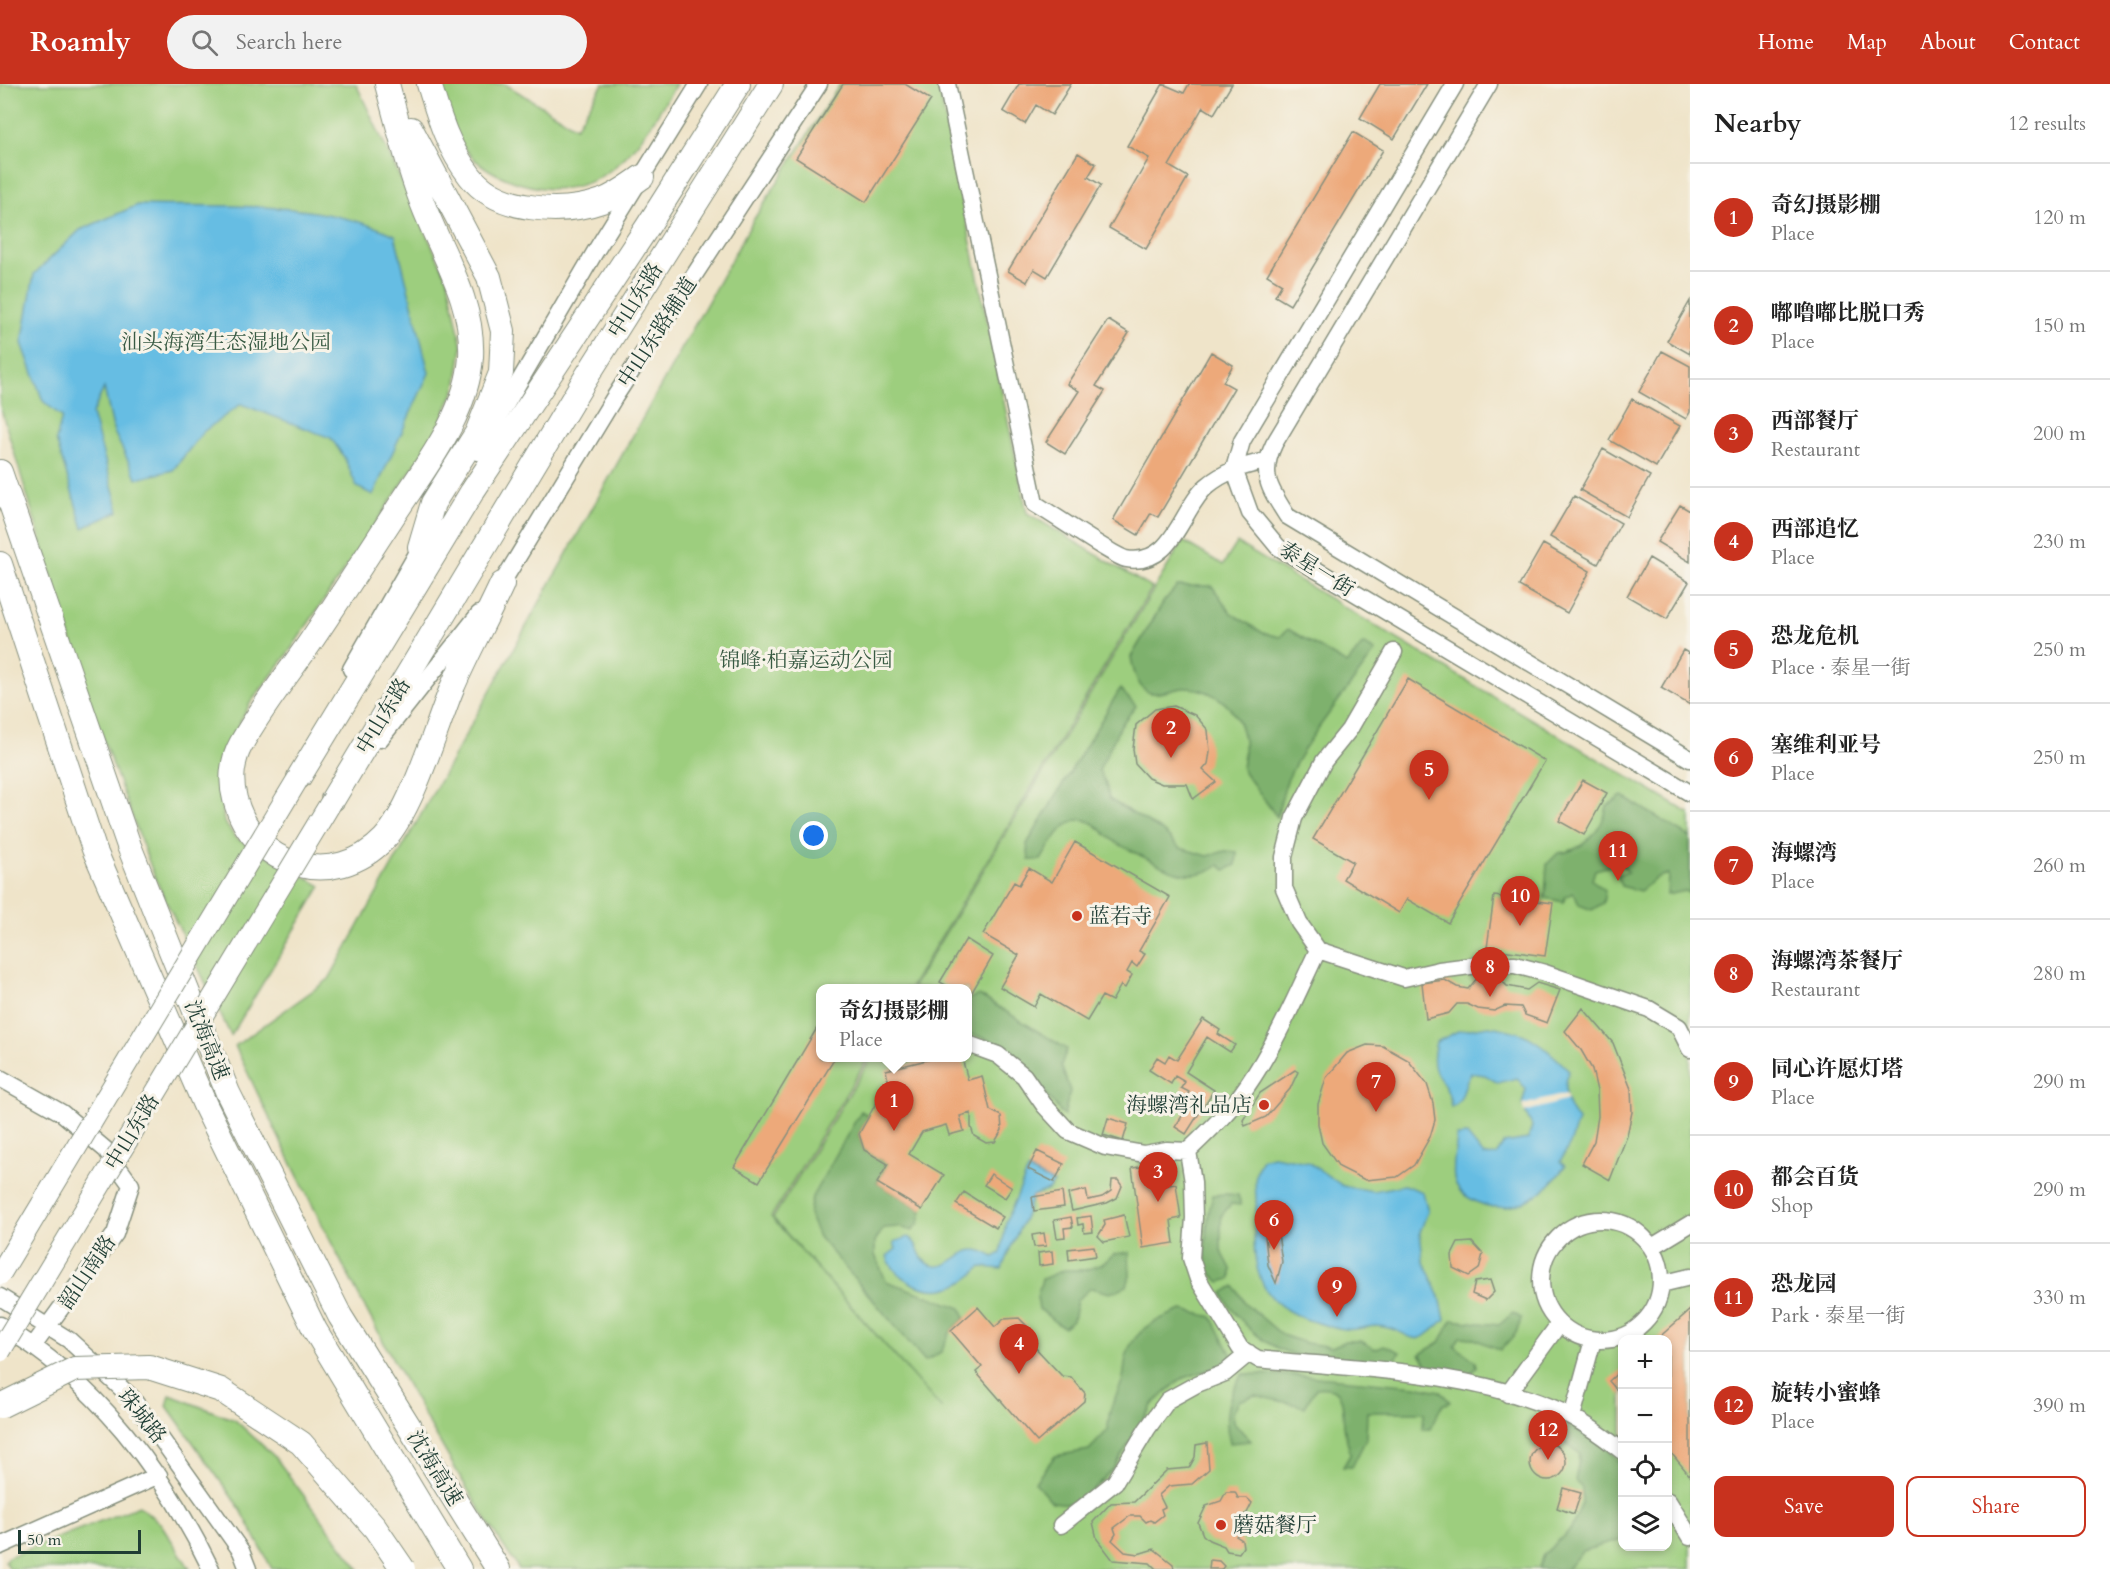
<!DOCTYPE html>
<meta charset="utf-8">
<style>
body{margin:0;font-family:Cardo,"Noto Serif SC",serif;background:#f2f2f2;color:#222}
.controls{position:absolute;right:18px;bottom:18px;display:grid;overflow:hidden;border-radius:12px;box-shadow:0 3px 9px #0003}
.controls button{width:54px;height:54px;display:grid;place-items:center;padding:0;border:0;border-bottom:2px solid #e0e0e0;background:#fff;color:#222;font:30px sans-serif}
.scale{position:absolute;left:18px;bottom:15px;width:123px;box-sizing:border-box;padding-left:6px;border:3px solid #1f3d34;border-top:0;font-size:16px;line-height:21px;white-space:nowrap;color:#1f3d34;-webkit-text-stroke:4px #f7f3e8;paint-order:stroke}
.you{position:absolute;left:814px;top:752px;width:21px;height:21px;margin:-15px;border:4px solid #fff;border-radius:50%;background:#1a73e8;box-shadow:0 0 0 9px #1a73e833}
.badge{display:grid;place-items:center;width:39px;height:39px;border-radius:50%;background:#c8321e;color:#fff;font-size:20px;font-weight:700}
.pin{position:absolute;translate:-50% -50px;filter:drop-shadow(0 2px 3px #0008)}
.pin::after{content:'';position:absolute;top:32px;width:21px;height:18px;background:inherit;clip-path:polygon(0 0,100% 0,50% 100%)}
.popup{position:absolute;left:816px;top:900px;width:156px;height:78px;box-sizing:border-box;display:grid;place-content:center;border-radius:12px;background:#fff;filter:drop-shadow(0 2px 4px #0005);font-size:20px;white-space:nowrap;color:#767676}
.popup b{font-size:22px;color:#222}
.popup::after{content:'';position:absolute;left:50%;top:100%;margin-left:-12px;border:12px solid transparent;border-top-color:#fff}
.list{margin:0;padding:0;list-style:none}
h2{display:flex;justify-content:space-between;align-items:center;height:78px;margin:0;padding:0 24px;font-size:26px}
h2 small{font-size:20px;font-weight:400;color:#767676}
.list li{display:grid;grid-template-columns:39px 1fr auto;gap:18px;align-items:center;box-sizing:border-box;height:108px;padding:0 24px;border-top:2px solid #e0e0e0}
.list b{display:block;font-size:22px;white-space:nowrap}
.list p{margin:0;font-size:20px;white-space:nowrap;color:#767676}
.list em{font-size:20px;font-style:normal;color:#767676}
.actions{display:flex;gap:12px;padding:18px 24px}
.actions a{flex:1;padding:14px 0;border:2px solid #c8321e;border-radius:12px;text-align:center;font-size:21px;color:#c8321e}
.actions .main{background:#c8321e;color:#fff}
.icon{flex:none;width:33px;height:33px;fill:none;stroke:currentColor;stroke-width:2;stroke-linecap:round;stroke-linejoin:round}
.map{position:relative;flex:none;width:1690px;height:1485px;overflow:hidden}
header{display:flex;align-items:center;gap:36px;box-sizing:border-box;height:84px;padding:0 30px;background:#c8321e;color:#fff}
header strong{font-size:28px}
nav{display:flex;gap:33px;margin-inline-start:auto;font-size:21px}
.search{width:420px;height:54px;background:#f2f2f2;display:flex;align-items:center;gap:15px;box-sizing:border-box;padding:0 21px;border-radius:33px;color:#767676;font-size:22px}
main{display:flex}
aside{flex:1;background:#fff}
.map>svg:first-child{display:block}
</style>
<header>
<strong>Roamly</strong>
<div class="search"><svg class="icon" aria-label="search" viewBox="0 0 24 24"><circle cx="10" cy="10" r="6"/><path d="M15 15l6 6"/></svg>Search here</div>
<nav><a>Home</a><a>Map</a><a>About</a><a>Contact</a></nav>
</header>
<main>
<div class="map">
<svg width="1690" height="1485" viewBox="0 0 1690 1485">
<rect width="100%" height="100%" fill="#f7f3e8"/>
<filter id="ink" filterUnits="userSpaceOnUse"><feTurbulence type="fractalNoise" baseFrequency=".0167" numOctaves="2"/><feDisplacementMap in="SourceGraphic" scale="12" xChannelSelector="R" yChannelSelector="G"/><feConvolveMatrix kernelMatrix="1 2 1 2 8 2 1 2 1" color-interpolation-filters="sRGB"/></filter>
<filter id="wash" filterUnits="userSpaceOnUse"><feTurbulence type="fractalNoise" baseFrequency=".008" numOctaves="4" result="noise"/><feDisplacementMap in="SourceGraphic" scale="24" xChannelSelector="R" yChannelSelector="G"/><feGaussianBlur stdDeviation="1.35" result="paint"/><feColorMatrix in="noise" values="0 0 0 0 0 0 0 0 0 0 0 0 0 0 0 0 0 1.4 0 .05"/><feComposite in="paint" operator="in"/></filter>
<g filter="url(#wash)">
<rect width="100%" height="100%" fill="#efe4c9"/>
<path fill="#9dce7e" stroke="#5e8659" stroke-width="1.5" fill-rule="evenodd" d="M0,0H356L448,196L462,263L456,304L433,354L287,571L251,618L225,666L220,711L224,738L236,754L321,802L231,952L155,794L93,628L0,322Z
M437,0H505L576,43L603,0H676C640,60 605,123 522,100C501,94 477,82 464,64C452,46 446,20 437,0Z
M840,0H938L1027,429L1152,504L910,904H820V974H868L771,1133L942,1325L773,1134L871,974H968V904H912L1183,457L1223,481L1237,459L1690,730V1485H519C486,1438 457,1388 428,1338C358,1216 295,1089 235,962L329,895L754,135ZM1622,1256H1668V1462H1622Z
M170,1311L235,1336L275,1373L359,1485H272L241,1426L167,1322Z
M139,1422L161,1440L190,1485H10L5,1477L8,1473Z"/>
<path fill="#7eb16d" stroke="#4e7750" stroke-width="1.5" d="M1177,502H1212L1231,529L1263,549L1280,553L1288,545L1347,580L1363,560L1375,567C1346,610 1309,649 1287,697C1283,708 1280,721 1277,733L1242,685C1243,676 1245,666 1244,657C1240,625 1214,603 1183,604C1173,605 1154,613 1146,607C1136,600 1133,584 1131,573L1164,517Z
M1120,605L1136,622L1121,641L1099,686L1106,700L1109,715L1162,747L1180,764L1208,772L1225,767L1237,768L1236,781L1225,786L1219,781C1190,801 1166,785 1138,770C1130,766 1121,762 1114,757C1105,751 1098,740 1088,737C1066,729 1050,761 1041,776H1029L1027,760Z
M1622,712L1690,753V810L1685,807L1667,811L1668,790L1658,793L1640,807L1621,802L1617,791L1628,788L1621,779L1595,786L1592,796L1605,806L1603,819L1592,826L1579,821L1574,809L1565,813L1564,818L1545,814L1547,780L1558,769C1582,768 1603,746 1607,722Z
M979,911L1067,965L1061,981L1070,1007L1064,1032C1036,1000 1014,956 968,950V915Z
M861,1027L869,1032L859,1050L864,1066L888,1080L877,1099L922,1126L919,1139L912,1147L900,1143L884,1144L875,1157V1171L886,1197L961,1224L965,1234L951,1247L941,1268L925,1277L819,1153L809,1130L812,1113Z
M1226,1110L1238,1111L1241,1121L1231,1120L1221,1132V1166L1231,1185V1195L1220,1198C1217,1195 1212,1191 1210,1188C1201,1172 1208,1128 1213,1111Z
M1129,1168L1130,1192L1127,1202L1110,1209L1091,1204L1077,1216L1073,1236L1064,1243C1053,1239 1049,1231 1039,1225L1037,1213L1042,1195L1064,1186H1086L1102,1180L1115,1170Z
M1234,1202L1245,1219L1282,1251L1306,1259L1332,1263L1345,1257H1361L1375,1265L1384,1261L1400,1268L1392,1281C1333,1269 1290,1288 1244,1239C1235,1230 1227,1221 1223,1209Z
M1182,1226L1212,1233L1232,1272L1220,1282L1181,1295L1153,1320L1114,1384L1084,1414L1070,1420L1052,1418L1035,1398L1055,1372L1089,1366L1108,1346C1109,1319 1113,1321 1122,1298C1125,1289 1124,1279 1127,1270C1134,1245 1160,1234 1182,1226Z
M1513,1229L1521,1234C1518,1249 1512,1256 1500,1266L1472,1254L1460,1253L1455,1262L1475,1277L1476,1283L1470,1291L1427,1281L1420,1270L1440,1258L1452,1236L1499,1241Z
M1243,1290L1294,1291L1415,1302L1440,1307L1450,1318L1442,1321L1430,1345H1423L1424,1328H1367L1366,1355L1352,1383H1343L1350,1371C1350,1362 1346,1356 1345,1348C1340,1326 1351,1300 1316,1304L1305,1323L1255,1311L1239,1317L1233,1328V1338L1251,1357L1230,1359C1223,1334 1227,1311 1243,1290Z
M1532,1335C1563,1334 1602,1357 1622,1381V1456L1582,1467L1567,1485H1538L1543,1471L1571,1445L1582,1419V1404L1575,1397L1580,1370C1566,1356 1550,1354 1534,1343Z"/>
<path fill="#66bde3" stroke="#427d8c" stroke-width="1.5" d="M138,121C225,123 314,115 395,151L429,289L373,411L357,403L344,373L331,354L241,320L203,348L173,386L137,395L114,348L104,304L92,330L119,427L83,444L56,356L62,333L43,317L22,259L34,190L80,146Z
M1489,942C1531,948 1539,958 1569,986C1563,1004 1565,1023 1578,1036L1571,1058L1560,1078L1565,1082C1544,1113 1507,1136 1471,1115C1463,1111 1456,1104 1454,1094C1452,1081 1456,1066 1457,1052L1467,1051L1484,1072L1496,1071L1504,1059L1528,1055L1532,1042L1522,1021L1526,1005L1517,994L1498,999L1485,991L1471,989C1462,1001 1466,1016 1451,1023C1449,992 1426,997 1436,958L1458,947Z
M1273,1072L1308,1078L1343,1102L1373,1107L1404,1101L1423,1108L1428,1127L1420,1148L1423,1176L1440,1213L1445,1235C1408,1273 1415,1244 1376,1242C1366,1242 1355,1247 1344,1245C1270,1232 1247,1203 1256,1128C1258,1107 1250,1095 1262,1075Z
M1028,1086L1054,1099L1048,1106L1032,1112C1026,1138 1010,1159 1002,1185L981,1183C961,1205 934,1213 908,1197C898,1190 891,1184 887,1172L896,1165L894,1158L908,1153C920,1159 917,1173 927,1179C946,1191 959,1165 976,1166C982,1166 988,1170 994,1173L1001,1169L1006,1138Z"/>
<path fill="#efe4c9" d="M1566,1010L1568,1016L1524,1028L1522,1021Z"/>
<g id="blocks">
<path fill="#eda97a" d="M843,0H905L931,16L866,118L796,74Z
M1019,0H1071L1052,31L1036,21L1025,40L1003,27Z
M1163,0L1184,9L1189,0H1232L1214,30L1203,23L1169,82L1188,93L1146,165L1109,144L1149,74L1127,62Z
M1380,0H1427L1394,55L1360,34Z
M1353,48L1383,66L1290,221L1275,212L1282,200L1267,191Z
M1078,69L1096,80L1088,93L1101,101L1047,193L1034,185L1027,198L1008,187Z
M1690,217V270L1667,257Z
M1108,236L1129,249L1096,302L1105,307L1065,370L1046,358L1079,307L1067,300Z
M1662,267L1690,282V328L1686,335L1639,308Z
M1211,268L1233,281L1223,298L1234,304L1158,433L1151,429L1138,451L1113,436Z
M1632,315L1680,342L1656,383L1609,356Z
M1603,365L1650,392L1627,433L1580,406Z
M1574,412L1621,439L1598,480L1550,453Z
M1680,421L1690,427V478L1657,458Z
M1543,460L1590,487L1567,529L1519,502Z
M1649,474L1689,498L1667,535L1627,512Z
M1683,566L1690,570V621L1661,604Z
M1408,595L1545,677L1448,839L1407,815L1399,829L1343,795L1353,778L1313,755Z
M1174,622L1195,631L1208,646L1210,668L1208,680L1203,686L1216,698L1193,715L1187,700H1162L1148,694L1135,680L1133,665L1136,641L1155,625Z
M1583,696L1607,709L1584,751L1559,737Z
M1075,758L1170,813L1139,867L1145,870L1137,883L1132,879L1127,888L1132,891L1125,904L1121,901L1112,917L1102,912L1087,937L1041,910L1034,923L1000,903L1019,871L983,850L1014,798L1019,801L1029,784L1052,798Z
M1494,812L1553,819L1545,872L1487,864Z
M966,855L993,872L968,915V904H951L940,898Z
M1478,893L1499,894L1507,902L1527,906L1537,899L1560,906L1547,939L1525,931L1521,923L1505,922L1494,927L1478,925L1467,920H1457L1449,929L1426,935L1422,899L1445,896L1457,903L1468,905Z
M1583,924L1613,959L1631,1005L1632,1028L1627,1052L1610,1096L1582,1080L1594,1057L1598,1032L1597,1007L1592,985L1581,966L1565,947Z
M1203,935L1220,946L1218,950L1235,961L1230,968L1207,953L1186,988L1214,1006L1186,1050L1175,1043L1186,1026L1181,1022L1189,1008L1181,1004L1185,998L1175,992L1171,1000L1149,986L1157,973L1165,978L1169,971L1177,976Z
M820,939V974H835L759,1098L734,1083Z
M1367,961L1383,962L1408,976L1427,1000L1433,1019L1435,1036L1430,1053L1414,1081L1397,1093L1365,1096L1339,1083L1322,1059L1318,1040V1020L1326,994L1347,969Z
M935,974H962L968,996L982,992L990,1026L1001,1032L1002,1046L995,1058L986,1059L974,1052L971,1043V1029L960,1032L964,1047L949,1051L946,1041L922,1048L909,1070L944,1091L922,1126L877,1099L888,1080L864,1066L859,1050L888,997L886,986Z
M1295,986L1298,988L1290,1005L1266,1033L1245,1042L1243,1036L1260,1009Z
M1108,1034L1128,1040L1123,1057L1103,1051Z
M1037,1067L1064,1080L1054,1098L1028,1085Z
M1165,1080L1168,1101L1176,1100L1181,1134L1171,1136L1174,1159L1143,1164L1132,1084Z
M991,1090L1012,1104L1005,1114L984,1101Z
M1112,1096H1118L1122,1102L1117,1114L1107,1119L1072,1127L1068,1110L1086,1106L1088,1116L1102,1113L1111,1107Z
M964,1108L1003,1133L996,1144L956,1120Z
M1062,1108L1064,1123L1034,1127L1032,1113Z
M1124,1131L1129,1153L1104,1158L1098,1152L1105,1141L1104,1136Z
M1091,1132L1093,1148L1084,1149L1083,1140L1078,1141L1077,1134Z
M1071,1133L1073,1143L1064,1144L1065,1153L1057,1154L1054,1136Z
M1273,1135L1277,1142L1282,1178L1276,1199L1268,1181L1264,1142L1265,1136Z
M1044,1149L1046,1162L1034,1163L1032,1151Z
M1472,1158L1483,1170L1479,1185L1469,1192L1453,1184L1452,1171L1458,1159Z
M1094,1162L1096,1172L1069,1176L1068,1165Z
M1052,1167L1053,1180L1039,1182L1038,1169Z
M1490,1196L1494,1208L1486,1216L1472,1210L1475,1198Z
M978,1223L995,1243L1004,1235L1019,1234L1033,1248L1031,1259L1062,1292L1071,1293L1085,1309L1084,1317L1037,1358L976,1288L982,1283L951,1247Z
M1690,1226V1392L1668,1365V1256H1656Z
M1622,1285V1312L1609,1297Z
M1207,1359L1209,1385L1192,1400L1169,1402L1159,1411L1165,1423L1161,1425L1163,1431L1154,1438L1150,1436L1146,1438L1140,1432H1130L1114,1444L1116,1450L1112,1456L1125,1468L1138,1470L1154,1465L1173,1480L1174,1485H1156L1150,1479L1113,1476L1097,1455L1093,1438L1111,1419L1134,1418L1167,1386L1189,1384L1195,1373L1196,1361Z
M1530 1378a18 18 0 1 1 36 0a18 18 0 1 1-36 0Z
M1563,1404L1581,1409L1574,1430L1557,1424Z
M1226,1408H1235L1238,1414H1247L1252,1419L1247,1429L1242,1432V1444L1236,1452L1242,1456L1243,1463L1239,1469L1227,1467L1224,1462L1209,1456L1203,1451L1198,1439L1206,1422L1221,1417Z
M1210,1476L1219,1477L1224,1482L1222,1485H1209Z"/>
</g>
</g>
<g filter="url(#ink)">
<use href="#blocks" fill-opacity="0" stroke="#87907e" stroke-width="1.5"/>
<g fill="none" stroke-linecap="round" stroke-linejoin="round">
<defs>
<path id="minor" d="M947,0L1035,420C1051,429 1115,473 1126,475C1174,483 1181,424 1207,402C1225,387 1243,382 1266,377
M1455,0L1242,357L1234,385L1250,429L1278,463L1690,709
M1489,0L1274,360C1259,391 1270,405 1287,432L1690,675
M478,368L595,168L699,0
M497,507L614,314L819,0
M1394,568L1349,646L1324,677L1294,734L1284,773V804L1299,839L1318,866L1404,894L1439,886L1478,881H1515L1545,889L1649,925L1679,943L1690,965
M351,585L426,454
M380,655L479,530
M1318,866C1296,912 1276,960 1247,1002C1231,1026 1209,1047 1188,1067L1193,1098L1194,1134L1191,1174L1198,1195L1240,1264L1258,1275C1358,1285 1467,1286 1560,1327C1583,1337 1603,1352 1622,1367
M968,960L998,971L1024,992L1044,1021L1068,1047L1105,1063L1144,1070L1167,1066L1188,1067
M0,994L62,1029L106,1066L131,1101L115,1150L34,1261
M1541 1196a60 60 0 1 1 120 0a60 60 0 1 1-120 0Z
M1652,1163L1690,1140
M1661,1200L1690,1193
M0,1213L69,1256L132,1314L241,1467L248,1485
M0,1241C95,1296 164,1388 211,1485
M1508,1310L1559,1240
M1572,1333L1593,1256
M1668,1417L1690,1453
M1061,1441L1115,1398L1147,1345L1168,1316L1197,1300L1225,1289L1249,1269
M0,1462L159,1391"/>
<path id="highway" d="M387,0C397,37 406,75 419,110C438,165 474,213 471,273C467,330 427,380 397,426C368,470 339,516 309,560C286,593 261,624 241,660C232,676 230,697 235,715C253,784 334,807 384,755C412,726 436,643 452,604C467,569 486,535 502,500
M429,0C439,33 448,64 470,92C498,128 562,131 602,117C617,111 629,102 642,93
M411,45L489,193L503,247L501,289L477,349L433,419L420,463
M0,388L129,762L228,1009L340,1232L498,1485
M0,480L94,765L205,1021L315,1246L459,1485
M299,693L472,408L648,142L738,0
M333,715L587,292L771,0"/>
</defs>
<use href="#minor" stroke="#87907e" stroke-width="19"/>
<use href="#highway" stroke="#87907e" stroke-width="26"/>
<use href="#minor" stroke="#fff" stroke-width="16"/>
<use href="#highway" stroke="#fff" stroke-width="24"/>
<defs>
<path id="major-bridge" d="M0,1190L299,693
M0,1267L333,715"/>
<path id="highway-bridge" d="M0,1322L75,1285L149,1283L221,1306L301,1359L375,1444L403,1485"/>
</defs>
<use href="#major-bridge" stroke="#87907e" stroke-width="23" stroke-linecap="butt"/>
<use href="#highway-bridge" stroke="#87907e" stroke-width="26" stroke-linecap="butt"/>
<use href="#major-bridge" stroke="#fff" stroke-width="21"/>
<use href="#highway-bridge" stroke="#fff" stroke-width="24"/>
</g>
</g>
<g fill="#c8321e" stroke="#f7f3e8" stroke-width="2">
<circle cx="1077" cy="832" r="6"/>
<circle cx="1264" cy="1021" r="6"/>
<circle cx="1221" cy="1441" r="6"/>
</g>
<g text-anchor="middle" stroke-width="6" stroke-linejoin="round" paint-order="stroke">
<g font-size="21" fill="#1f3d34" stroke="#f7f3e8">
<text transform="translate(635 216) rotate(-58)" y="7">中山东路</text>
<text transform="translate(657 248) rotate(-57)" y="7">中山东路辅道</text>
<text transform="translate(1317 485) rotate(32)" y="7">泰星一街</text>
<text transform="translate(383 632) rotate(-59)" y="7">中山东路</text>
<text transform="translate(207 956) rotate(68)" y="7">沈海高速</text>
<text transform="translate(132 1048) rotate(-59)" y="7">中山东路</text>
<text transform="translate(87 1188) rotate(-56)" y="7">韶山南路</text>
<text transform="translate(142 1332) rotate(51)" y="7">珠城路</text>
<text transform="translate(435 1384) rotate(58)" y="7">沈海高速</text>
</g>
<g font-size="21" fill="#385a43" stroke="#f7f3e8">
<text x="226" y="265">汕头海湾生态湿地公园</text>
<text x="806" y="583">锦峰·柏嘉运动公园</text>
</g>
<g font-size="21" fill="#1f3d34" stroke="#f7f3e8" text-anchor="start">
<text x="1089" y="839">蓝若寺</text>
<text x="1252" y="1028" text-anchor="end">海螺湾礼品店</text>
<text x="1233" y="1448">蘑菇餐厅</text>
</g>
</g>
</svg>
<div class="controls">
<button>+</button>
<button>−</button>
<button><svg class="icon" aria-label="locate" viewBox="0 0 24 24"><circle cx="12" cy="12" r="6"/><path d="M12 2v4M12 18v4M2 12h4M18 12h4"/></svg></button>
<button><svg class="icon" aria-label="layers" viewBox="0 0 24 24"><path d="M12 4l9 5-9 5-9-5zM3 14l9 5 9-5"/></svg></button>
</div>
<div class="scale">50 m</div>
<div class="you"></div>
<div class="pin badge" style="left:894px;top:1047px">1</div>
<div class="popup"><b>奇幻摄影棚</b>Place</div>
<div class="pin badge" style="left:1171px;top:674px">2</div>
<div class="pin badge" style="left:1158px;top:1118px">3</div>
<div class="pin badge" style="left:1019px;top:1290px">4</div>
<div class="pin badge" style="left:1429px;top:716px">5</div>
<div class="pin badge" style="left:1274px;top:1166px">6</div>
<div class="pin badge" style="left:1376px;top:1028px">7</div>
<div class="pin badge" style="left:1490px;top:913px">8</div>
<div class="pin badge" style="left:1337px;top:1233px">9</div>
<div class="pin badge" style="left:1520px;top:842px">10</div>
<div class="pin badge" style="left:1618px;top:797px">11</div>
<div class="pin badge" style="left:1548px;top:1376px">12</div>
</div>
<aside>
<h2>Nearby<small>12 results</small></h2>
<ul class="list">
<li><span class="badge">1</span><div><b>奇幻摄影棚</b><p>Place</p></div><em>120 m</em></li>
<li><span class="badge">2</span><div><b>嘟噜嘟比脱口秀</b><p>Place</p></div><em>150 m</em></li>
<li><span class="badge">3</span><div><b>西部餐厅</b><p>Restaurant</p></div><em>200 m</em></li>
<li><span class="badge">4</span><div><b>西部追忆</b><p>Place</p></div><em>230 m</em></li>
<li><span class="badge">5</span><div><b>恐龙危机</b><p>Place · 泰星一街</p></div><em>250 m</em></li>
<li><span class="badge">6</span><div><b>塞维利亚号</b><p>Place</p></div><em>250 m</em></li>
<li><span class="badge">7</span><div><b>海螺湾</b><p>Place</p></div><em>260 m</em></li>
<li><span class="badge">8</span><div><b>海螺湾茶餐厅</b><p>Restaurant</p></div><em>280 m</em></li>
<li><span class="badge">9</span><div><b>同心许愿灯塔</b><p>Place</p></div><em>290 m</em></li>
<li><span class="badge">10</span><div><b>都会百货</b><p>Shop</p></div><em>290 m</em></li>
<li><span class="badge">11</span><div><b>恐龙园</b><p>Park · 泰星一街</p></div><em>330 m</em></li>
<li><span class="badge">12</span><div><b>旋转小蜜蜂</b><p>Place</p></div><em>390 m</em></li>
</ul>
<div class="actions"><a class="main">Save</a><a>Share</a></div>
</aside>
</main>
